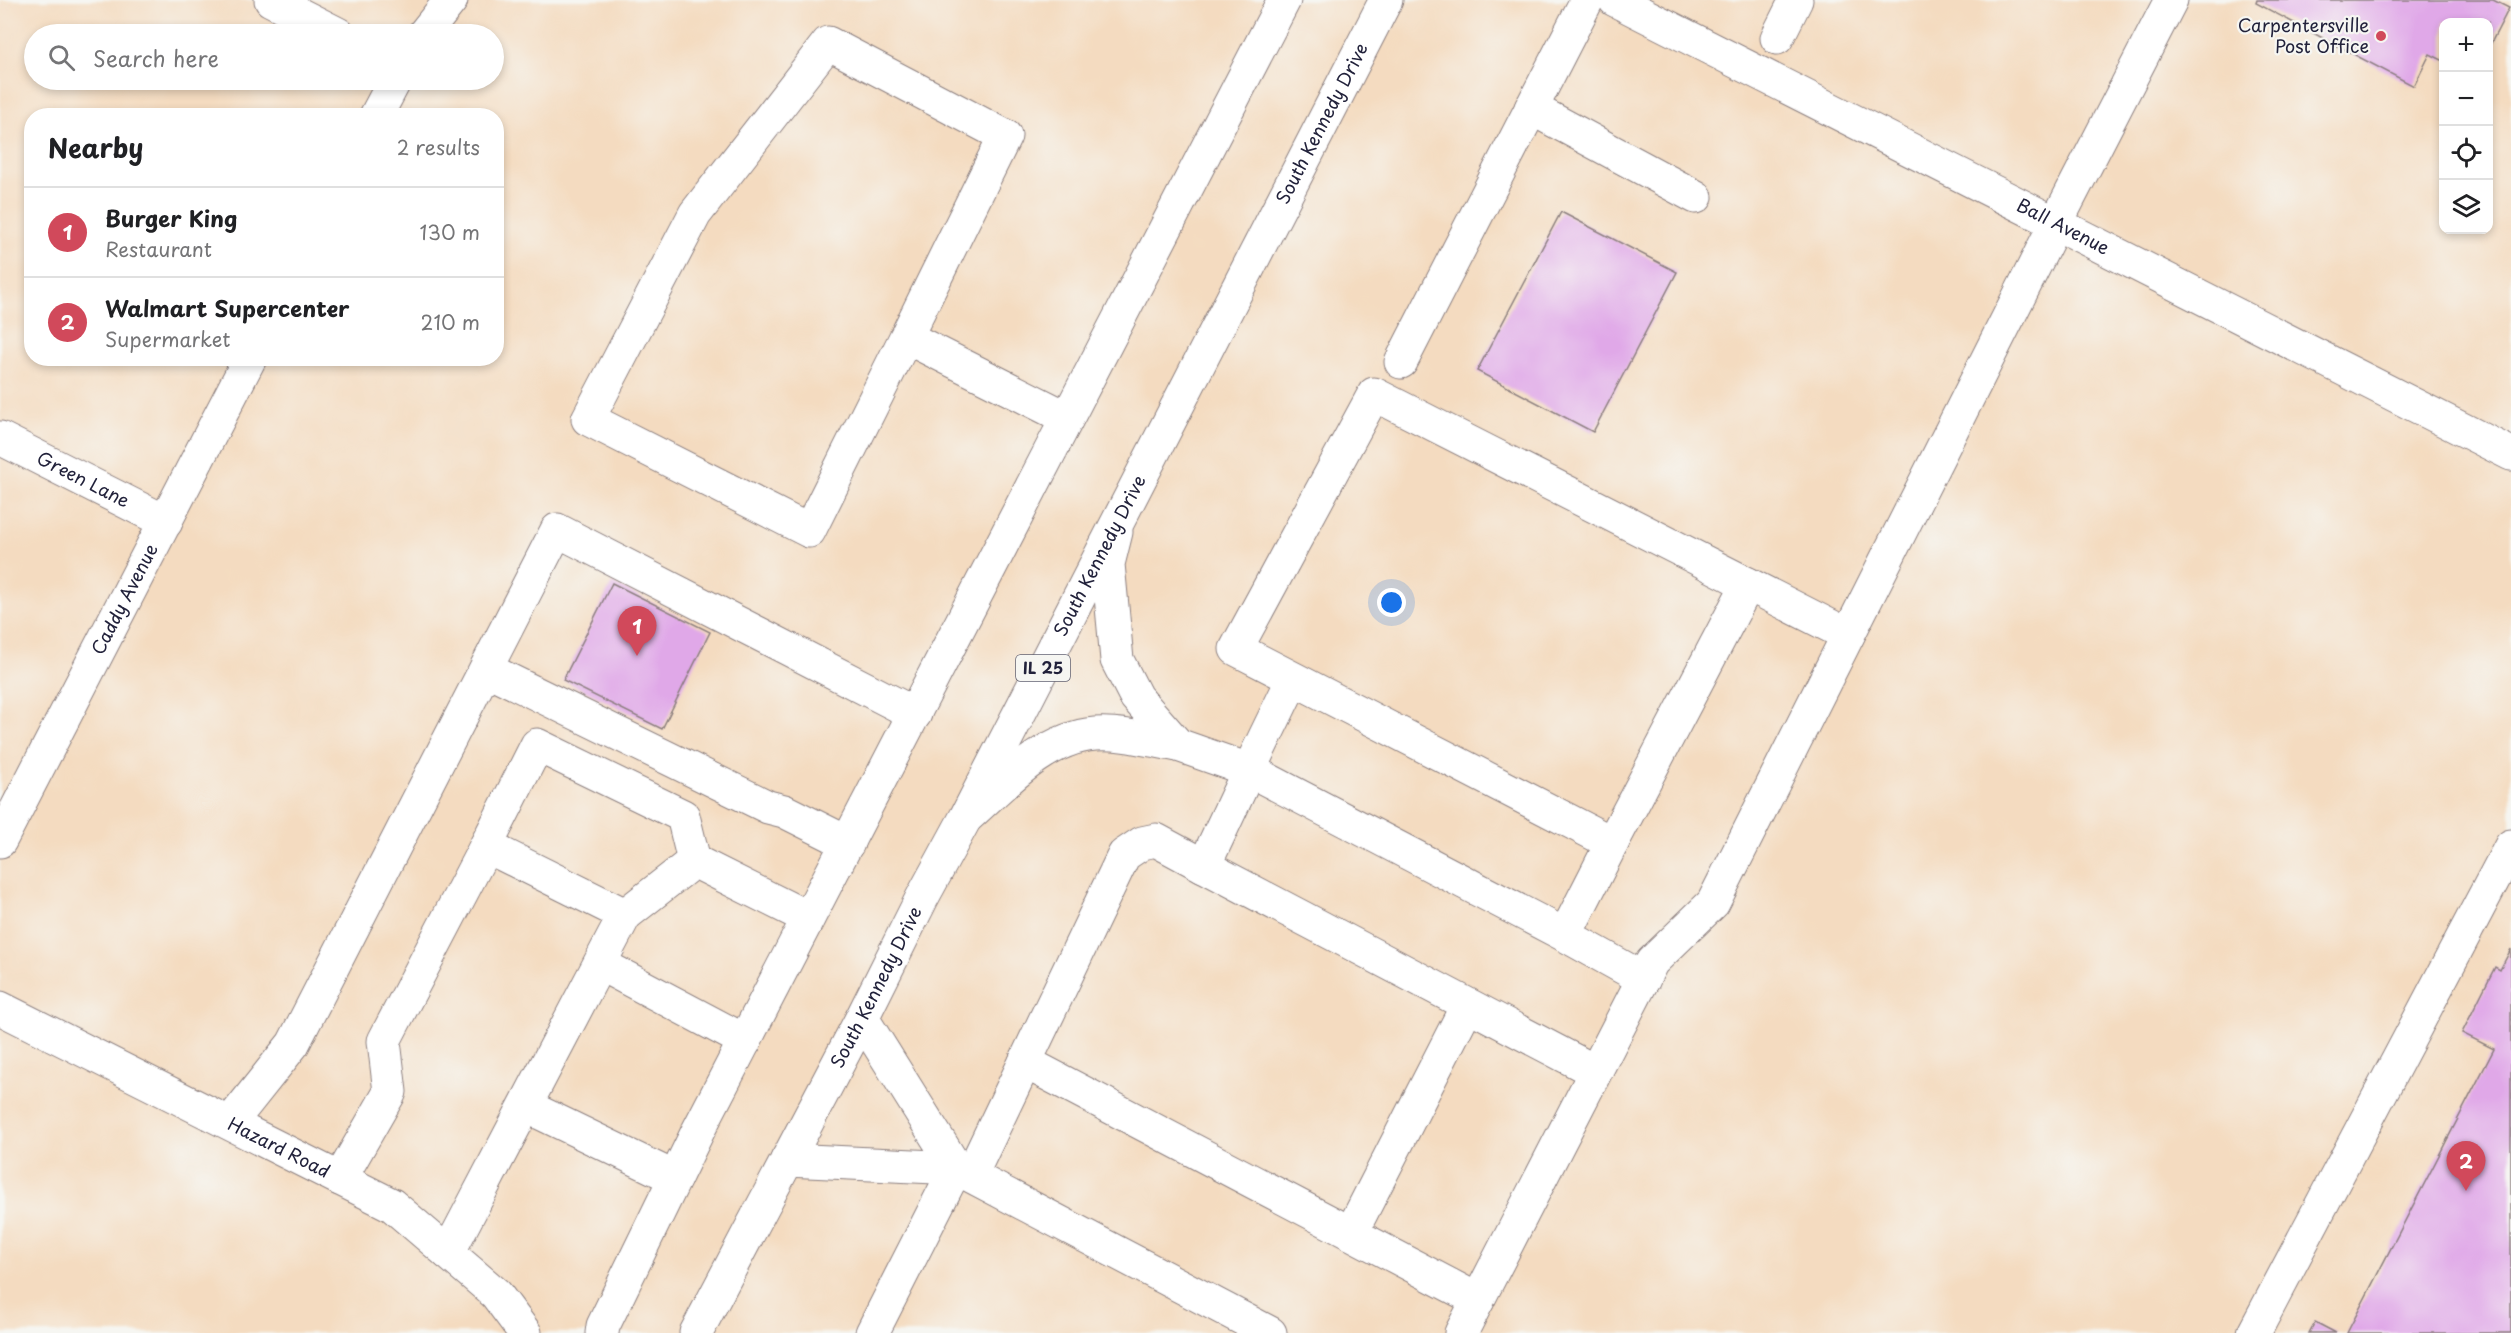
<!DOCTYPE html>
<meta charset="utf-8">
<style>
body{margin:0;font-family:"Playpen Sans",sans-serif;background:#f6f6f6;color:#202124}
.controls{position:absolute;right:18px;top:18px;display:grid;overflow:hidden;border-radius:12px;box-shadow:0 3px 9px #0003}
.controls button{width:54px;height:54px;display:grid;place-items:center;padding:0;border:0;border-bottom:2px solid #e0e0e0;background:#fff;color:#202124;font:30px sans-serif}
.you{position:absolute;left:1392px;top:603px;width:21px;height:21px;margin:-15px;border:4px solid #fff;border-radius:50%;background:#1a73e8;box-shadow:0 0 0 9px #1a73e833}
.badge{display:grid;place-items:center;width:39px;height:39px;border-radius:50%;background:#d1495b;color:#fff;font-size:20px;font-weight:700}
.pin{position:absolute;translate:-50% -50px;filter:drop-shadow(0 2px 3px #0008)}
.pin::after{content:'';position:absolute;top:32px;width:21px;height:18px;background:inherit;clip-path:polygon(0 0,100% 0,50% 100%)}
.list{margin:0;padding:0;list-style:none}
h2{display:flex;justify-content:space-between;align-items:center;height:78px;margin:0;padding:0 24px;font-size:26px}
h2 small{font-size:20px;font-weight:400;color:#757577}
.list li{display:grid;grid-template-columns:39px 1fr auto;gap:18px;align-items:center;box-sizing:border-box;height:90px;padding:0 24px;border-top:2px solid #e0e0e0}
.list b{display:block;font-size:22px;white-space:nowrap}
.list p{margin:0;font-size:20px;white-space:nowrap;color:#757577}
.list em{font-size:20px;font-style:normal;color:#757577}
.icon{flex:none;width:33px;height:33px;fill:none;stroke:currentColor;stroke-width:2;stroke-linecap:round;stroke-linejoin:round}
.map{position:relative;flex:none;width:2511px;height:1333px;overflow:hidden}
.search{position:absolute;background:#fff;box-shadow:0 3px 9px #0003;left:24px;top:24px;width:480px;height:66px;display:flex;align-items:center;gap:15px;box-sizing:border-box;padding:0 21px;border-radius:33px;color:#757577;font-size:22px}
.panel{position:absolute;background:#fff;box-shadow:0 3px 9px #0003;left:24px;top:108px;width:480px;height:258px;border-radius:24px}
.map>svg:first-child{display:block}
</style>
<div class="map">
<svg width="2511" height="1333" viewBox="0 0 2511 1333">
<rect width="100%" height="100%" fill="#f6f6f2"/>
<filter id="ink" filterUnits="userSpaceOnUse"><feTurbulence type="fractalNoise" baseFrequency=".0167" numOctaves="2"/><feDisplacementMap in="SourceGraphic" scale="12" xChannelSelector="R" yChannelSelector="G"/><feConvolveMatrix kernelMatrix="1 2 1 2 8 2 1 2 1" color-interpolation-filters="sRGB"/></filter>
<filter id="wash" filterUnits="userSpaceOnUse"><feTurbulence type="fractalNoise" baseFrequency=".008" numOctaves="4" result="noise"/><feDisplacementMap in="SourceGraphic" scale="24" xChannelSelector="R" yChannelSelector="G"/><feGaussianBlur stdDeviation="1.35" result="paint"/><feColorMatrix in="noise" values="0 0 0 0 0 0 0 0 0 0 0 0 0 0 0 0 0 1.4 0 .05"/><feComposite in="paint" operator="in"/></filter>
<g filter="url(#wash)">
<rect width="100%" height="100%" fill="#f4dbc0"/>
<g id="blocks">
<path fill="#e0a8e8" d="M2257,0H2493L2509,8L2488,49V22H2444V61L2430,54L2414,86L2256,3Z
M1561,212L1677,272L1593,432L1477,371Z
M612,583L710,632L662,729L563,680Z
M2511,949V1333H2347L2494,1049L2462,1033L2495,967L2500,970Z
M2315,1322L2336,1333H2309Z"/>
</g>
</g>
<g filter="url(#ink)">
<use href="#blocks" fill-opacity="0" stroke="#8b7e7e" stroke-width="1.5"/>
<g fill="none" stroke-linecap="round" stroke-linejoin="round">
<defs>
<g id="minor">
<path d="M271,0L338,34"/>
<path id="s1" d="M1615,0L2511,454"/>
<path d="M424,34L451,0"/>
<path d="M1777,38L1796,0"/>
<path d="M1531,108L1696,197"/>
<path d="M376,116L395,80"/>
<path d="M906,337L809,531L588,419L695,214L828,43L1005,136L906,337L1067,418"/>
<path d="M1401,362L1587,0"/>
<path id="s2" d="M0,438L166,522"/>
<path d="M486,669L768,807L784,811L848,843"/>
<path d="M1293,679L1249,770L1565,935"/>
<path d="M1178,745L1249,770L1204,866L1594,1071"/>
<path d="M968,816C1003,785 1044,738 1095,734C1122,732 1152,741 1178,745L1136,697L1117,660L1108,564L1116,532"/>
<path id="s3" d="M0,841L250,358"/>
<path d="M1612,843L1748,584"/>
<path d="M486,846L537,745L683,816L694,861L808,918"/>
<path d="M1204,866L1156,840L1142,843L1124,855L1025,1062L1478,1300"/>
<path d="M625,915L694,861"/>
<path d="M600,964L745,1041"/>
<path d="M1644,979L1565,935L1612,843L1236,649L1374,394L1848,635"/>
<path id="s4" d="M0,1008L392,1205L496,1294L525,1333"/>
<path d="M526,1106L675,1178"/>
<path d="M230,1123L293,1044L557,530L915,714"/>
<path d="M787,1160L956,1168L862,1018"/>
<path d="M971,1175L1025,1062"/>
<path d="M340,1179L390,1092L384,1041L486,846L625,915L448,1253"/>
<path d="M1351,1233L1467,1006"/>
<path d="M872,1333L956,1168L1270,1333"/>
<path d="M1461,1333L1652,962L1713,903L2056,223L2171,0"/>
<path d="M2254,1333L2511,846"/>
</g>
<g id="major">
<path d="M602,1333L603,1326L699,1129L1284,0"/>
<path id="s5" d="M696,1333L862,1018L922,898L966,817L1386,0"/>
</g>
</defs>
<use href="#minor" stroke="#8b7e7e" stroke-width="35"/>
<use href="#major" stroke="#8b7e7e" stroke-width="35"/>
<use href="#minor" stroke="#fff" stroke-width="33"/>
<use href="#major" stroke="#fff" stroke-width="33"/>
</g>
</g>
<circle fill="#d1495b" stroke="#f6f6f2" stroke-width="2" cx="2381" cy="36" r="6"/>
<g text-anchor="middle" stroke-width="4.5" stroke-linejoin="round" paint-order="stroke">
<rect fill="#f6f6f2" stroke="#626272" stroke-width="1.5" x="1016" y="655" width="54" height="26" rx="4.5"/>
<g font-size="16" font-weight="bold" fill="#22223b">
<text x="1043" y="674">IL 25</text>
</g>
<g font-size="18" fill="#22223b" stroke="#f6f6f2" text-anchor="end">
<text x="2369" y="32">Carpentersville<tspan x="2369" dy="21">Post Office</tspan></text>
</g>
<g font-size="18" fill="#22223b" stroke="#f6f6f2">
<text dy="6" stroke="none"><textPath href="#s5" startOffset="1362">South Kennedy Drive</textPath></text>
<text dy="6" stroke="none"><textPath href="#s1" startOffset="502">Ball Avenue</textPath></text>
<text dy="6" stroke="none"><textPath href="#s2" startOffset="93">Green Lane</textPath></text>
<text dy="6" stroke="none"><textPath href="#s5" startOffset="876">South Kennedy Drive</textPath></text>
<text dy="6" stroke="none"><textPath href="#s3" startOffset="272">Caddy Avenue</textPath></text>
<text dy="6" stroke="none"><textPath href="#s5" startOffset="390">South Kennedy Drive</textPath></text>
<text dy="6" stroke="none"><textPath href="#s4" startOffset="312">Hazard Road</textPath></text>
</g>
</g>
</svg>
<div class="controls">
<button>+</button>
<button>−</button>
<button><svg class="icon" aria-label="locate" viewBox="0 0 24 24"><circle cx="12" cy="12" r="6"/><path d="M12 2v4M12 18v4M2 12h4M18 12h4"/></svg></button>
<button><svg class="icon" aria-label="layers" viewBox="0 0 24 24"><path d="M12 4l9 5-9 5-9-5zM3 14l9 5 9-5"/></svg></button>
</div>
<div class="you"></div>
<div class="pin badge" style="left:637px;top:656px">1</div>
<div class="pin badge" style="left:2466px;top:1191px">2</div>
<div class="search"><svg class="icon" aria-label="search" viewBox="0 0 24 24"><circle cx="10" cy="10" r="6"/><path d="M15 15l6 6"/></svg>Search here</div>
<section class="panel">
<h2>Nearby<small>2 results</small></h2>
<ul class="list">
<li><span class="badge">1</span><div><b>Burger King</b><p>Restaurant</p></div><em>130 m</em></li>
<li><span class="badge">2</span><div><b>Walmart Supercenter</b><p>Supermarket</p></div><em>210 m</em></li>
</ul>
</section>
</div>
